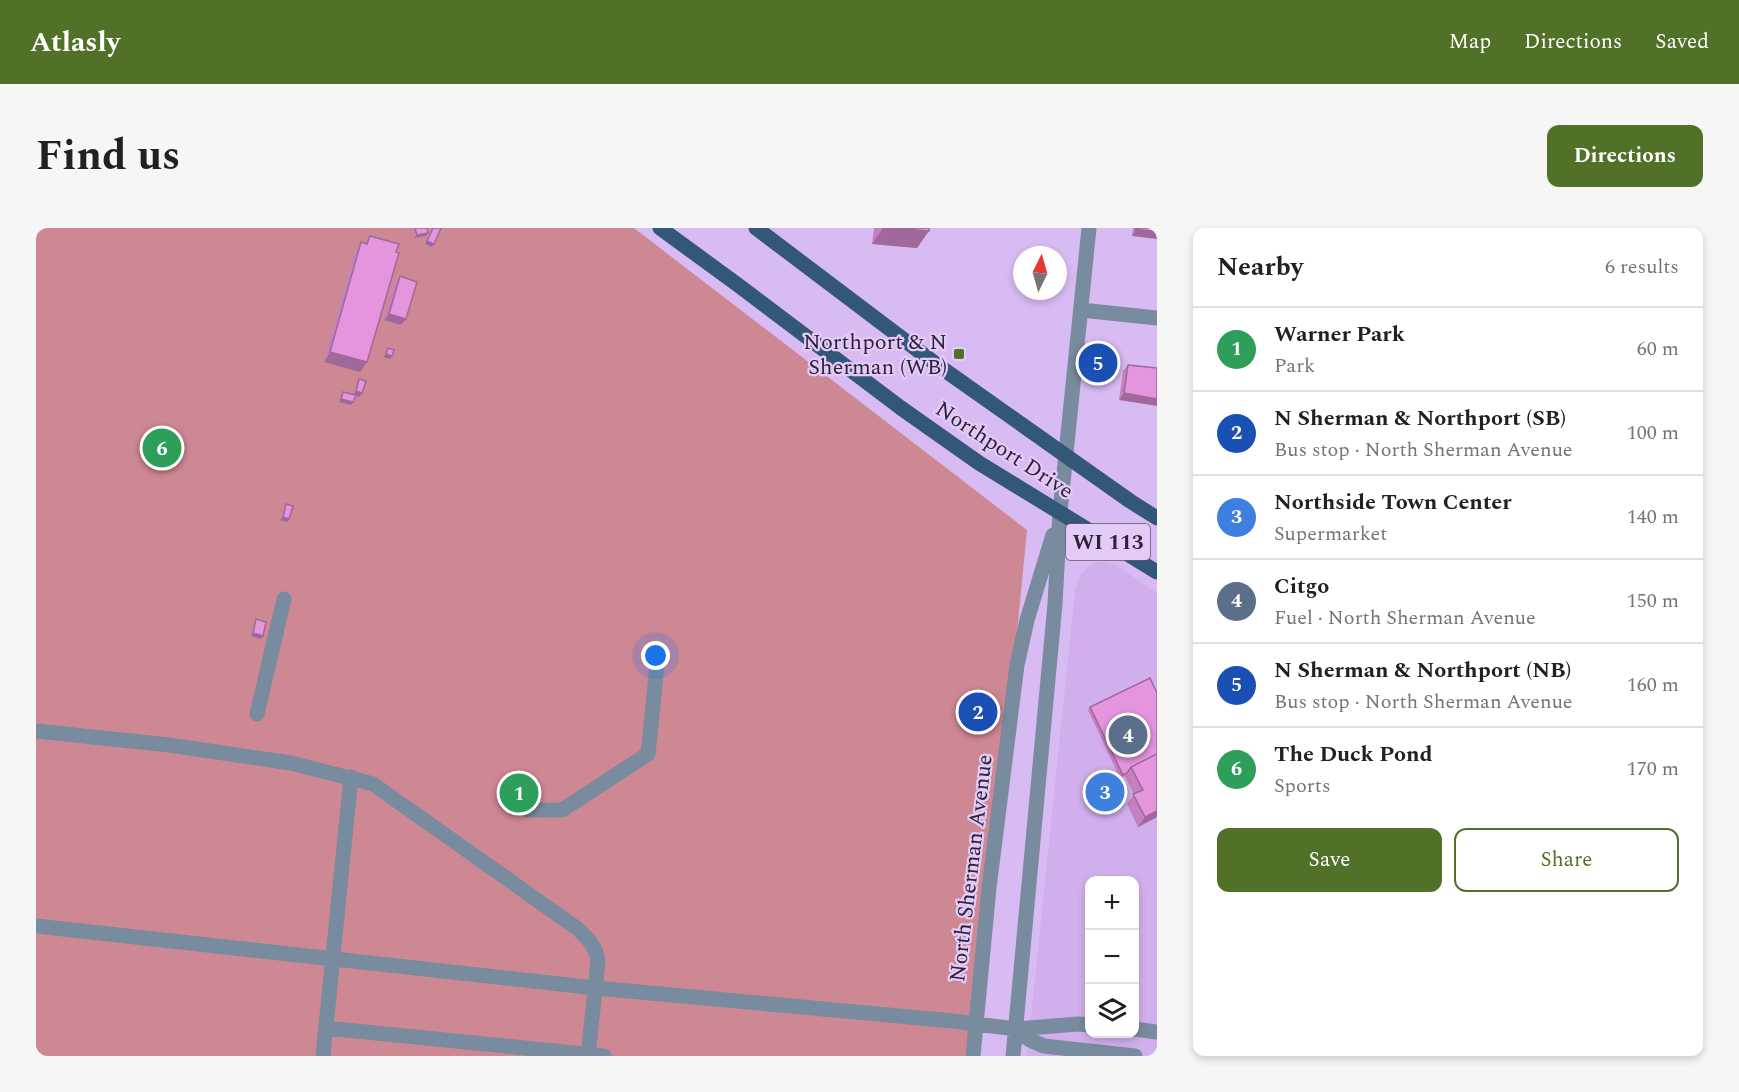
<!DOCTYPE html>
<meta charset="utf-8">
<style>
body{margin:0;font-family:Spectral,serif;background:#f6f6f6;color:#202124}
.controls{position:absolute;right:18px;bottom:18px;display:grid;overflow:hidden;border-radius:12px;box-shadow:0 3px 9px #0003}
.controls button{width:54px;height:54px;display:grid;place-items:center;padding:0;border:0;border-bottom:2px solid #e0e0e0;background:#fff;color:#202124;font:30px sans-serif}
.compass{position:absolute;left:977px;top:18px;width:54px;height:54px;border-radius:50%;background:#fff;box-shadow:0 3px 9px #0003;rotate:5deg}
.you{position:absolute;left:620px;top:428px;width:21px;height:21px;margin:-15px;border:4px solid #fff;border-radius:50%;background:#1a73e8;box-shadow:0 0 0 9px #1a73e833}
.badge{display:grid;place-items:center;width:39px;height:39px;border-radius:50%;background:#527128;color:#fff;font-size:20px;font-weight:700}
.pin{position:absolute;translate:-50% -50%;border:3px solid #fff;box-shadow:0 2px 6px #0006}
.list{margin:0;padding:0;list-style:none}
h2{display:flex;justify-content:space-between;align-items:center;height:78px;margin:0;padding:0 24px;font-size:26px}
h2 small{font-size:20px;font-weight:400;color:#757577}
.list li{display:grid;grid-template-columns:39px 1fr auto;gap:18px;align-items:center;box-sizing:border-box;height:84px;padding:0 24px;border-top:2px solid #e0e0e0}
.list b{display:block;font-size:22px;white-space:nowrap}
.list p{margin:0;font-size:20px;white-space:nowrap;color:#757577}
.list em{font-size:20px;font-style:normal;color:#757577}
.actions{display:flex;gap:12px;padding:18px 24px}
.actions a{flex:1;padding:14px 0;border:2px solid #527128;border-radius:12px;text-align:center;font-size:21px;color:#527128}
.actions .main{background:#527128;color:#fff}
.icon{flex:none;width:33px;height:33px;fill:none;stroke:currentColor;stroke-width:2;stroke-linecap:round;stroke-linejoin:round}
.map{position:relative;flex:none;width:1121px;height:828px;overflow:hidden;border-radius:12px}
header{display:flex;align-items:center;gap:36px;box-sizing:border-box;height:84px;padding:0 30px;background:#527128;color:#fff}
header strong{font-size:28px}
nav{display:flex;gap:33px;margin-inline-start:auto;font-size:21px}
.intro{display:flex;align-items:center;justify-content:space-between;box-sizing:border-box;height:144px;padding:0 36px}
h1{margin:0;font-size:42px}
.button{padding:15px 27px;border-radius:12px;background:#527128;color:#fff;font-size:21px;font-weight:700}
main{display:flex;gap:36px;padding:0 36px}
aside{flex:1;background:#fff;border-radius:12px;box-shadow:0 3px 9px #0003}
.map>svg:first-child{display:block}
</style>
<header>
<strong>Atlasly</strong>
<nav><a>Map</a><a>Directions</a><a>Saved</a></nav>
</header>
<div class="intro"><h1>Find us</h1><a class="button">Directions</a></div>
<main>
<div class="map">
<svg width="1121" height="828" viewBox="0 0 1121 828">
<rect width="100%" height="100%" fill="#d9bbf3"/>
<path fill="#d1afed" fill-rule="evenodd" d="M1062,334H1068L1080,337L1121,365V828H991L1039,362L1044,347L1054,337ZM1054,652H1098V806H1054Z"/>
<path fill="#ce8893" d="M0,0H598L991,302L940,828H0Z"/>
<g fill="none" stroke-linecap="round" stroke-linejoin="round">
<path stroke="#788b9f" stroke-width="15" d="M1045,82L1121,90
M221,486L248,371
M0,503L133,517L255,535L337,556L542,701C552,711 560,718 562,733L552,828
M491,582H526L612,526L622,427
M0,698L560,760L917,793L980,801L1042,796L1054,797
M290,800L568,828
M980,801L994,812L1008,818L1099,828
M1098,801L1121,804
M287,828L315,549
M937,828L953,660L981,437L991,392L1017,307
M977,828L1019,376L1024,284L1053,0"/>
<path stroke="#335779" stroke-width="15" d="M624,0L702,57L865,180L943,235L1121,344
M720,0L900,136L1094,273L1121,290"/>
</g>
<path fill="#c480bf" d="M377,0H391L392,5L390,8L378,10Z
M838,0H893L881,20L836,16Z
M1097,0H1121L1096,8Z
M334,8L324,144L288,134L319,24L325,14L329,15Z
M364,48L370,91L365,97L348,92L359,55Z
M1092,137L1121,140L1083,172L1087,143Z
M323,151L324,169L317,167L321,154Z
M220,391L227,408L225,411L215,408L218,395Z
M1121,465V589L1102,599L1091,576L1098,566L1089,548L1084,550L1052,482L1054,479Z"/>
<path fill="#a0689b" d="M847,0H858L893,3L881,20L836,16Z
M1100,1L1121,4V11L1096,8Z
M392,5L390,8L378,10L381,7Z
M391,13L398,16L396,19L389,16Z
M353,86L370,91L365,97L348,92Z
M294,124L331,134L324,144L288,134Z
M350,126L356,128L354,131L347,129Z
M320,163L326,165L324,169L317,167Z
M1088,165L1121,171V178L1083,172Z
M305,171L317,174L315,177L303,174Z
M247,289L253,291L251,294L244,292Z
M217,405L227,408L225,411L215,408Z
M1121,583V589L1102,599L1109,589Z"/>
<path fill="#e495de" stroke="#a0689b" stroke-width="1.5" d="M379,0H391L392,5L381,7Z
M397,0H405L398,16L391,13Z
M858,0H893V3Z
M1101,0H1121V4L1100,1Z
M334,8L363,16L360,24L363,25L331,134L294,124L325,14L331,16Z
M364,48L381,54L370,91L353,86Z
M352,120L358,122L356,128L350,126Z
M1092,137L1121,140V171L1088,165Z
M323,151L330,153L326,165L320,163Z
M307,164L320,167L317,174L305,171Z
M250,276L257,278L253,291L247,289Z
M220,391L230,394L227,408L217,405Z
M1114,450L1121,465V526L1095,539L1091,545L1087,547L1054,479Z
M1121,526V583L1109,589L1097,566L1107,562L1095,539Z"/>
<rect fill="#527128" stroke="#e3cbf8" stroke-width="2" x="917" y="120" width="12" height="12" rx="3"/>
<g text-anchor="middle" stroke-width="4.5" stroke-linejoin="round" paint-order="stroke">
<rect fill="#e3cbf8" stroke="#645572" stroke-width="1.5" x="1030" y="296" width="84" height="36" rx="4.5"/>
<g font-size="21" font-weight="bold" fill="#2e2238">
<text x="1072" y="321">WI 113</text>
</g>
<g font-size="22" fill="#2e2238" stroke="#e3cbf8" text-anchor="end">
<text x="911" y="121">Northport &amp; N<tspan x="911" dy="25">Sherman (WB)</tspan></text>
</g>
<g font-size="22" fill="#2e2238" stroke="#e3cbf8">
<text transform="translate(969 221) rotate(33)" y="8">Northport Drive</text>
<text transform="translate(934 640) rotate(-83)" y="8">North Sherman Avenue</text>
</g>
</g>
</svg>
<div class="controls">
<button>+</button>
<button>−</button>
<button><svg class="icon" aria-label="layers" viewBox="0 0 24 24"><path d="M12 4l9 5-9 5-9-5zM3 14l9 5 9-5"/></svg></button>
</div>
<svg class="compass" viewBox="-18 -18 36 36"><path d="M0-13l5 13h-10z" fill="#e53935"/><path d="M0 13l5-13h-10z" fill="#757577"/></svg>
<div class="you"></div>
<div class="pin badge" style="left:483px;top:565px;background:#2e9e5b">1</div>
<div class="pin badge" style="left:942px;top:484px;background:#1a4fb4">2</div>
<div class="pin badge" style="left:1069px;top:564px;background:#3f7fe0">3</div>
<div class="pin badge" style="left:1092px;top:507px;background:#5c6f8a">4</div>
<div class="pin badge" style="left:1062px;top:135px;background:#1a4fb4">5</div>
<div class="pin badge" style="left:126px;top:220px;background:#2e9e5b">6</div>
</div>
<aside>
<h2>Nearby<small>6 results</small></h2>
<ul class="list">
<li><span class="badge" style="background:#2e9e5b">1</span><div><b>Warner Park</b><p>Park</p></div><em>60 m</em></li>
<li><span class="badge" style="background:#1a4fb4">2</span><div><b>N Sherman &amp; Northport (SB)</b><p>Bus stop · North Sherman Avenue</p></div><em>100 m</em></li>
<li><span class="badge" style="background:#3f7fe0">3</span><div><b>Northside Town Center</b><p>Supermarket</p></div><em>140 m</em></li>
<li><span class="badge" style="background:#5c6f8a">4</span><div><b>Citgo</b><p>Fuel · North Sherman Avenue</p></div><em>150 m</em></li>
<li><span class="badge" style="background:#1a4fb4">5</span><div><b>N Sherman &amp; Northport (NB)</b><p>Bus stop · North Sherman Avenue</p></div><em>160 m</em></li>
<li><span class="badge" style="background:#2e9e5b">6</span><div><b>The Duck Pond</b><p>Sports</p></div><em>170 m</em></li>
</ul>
<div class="actions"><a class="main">Save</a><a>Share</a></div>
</aside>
</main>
